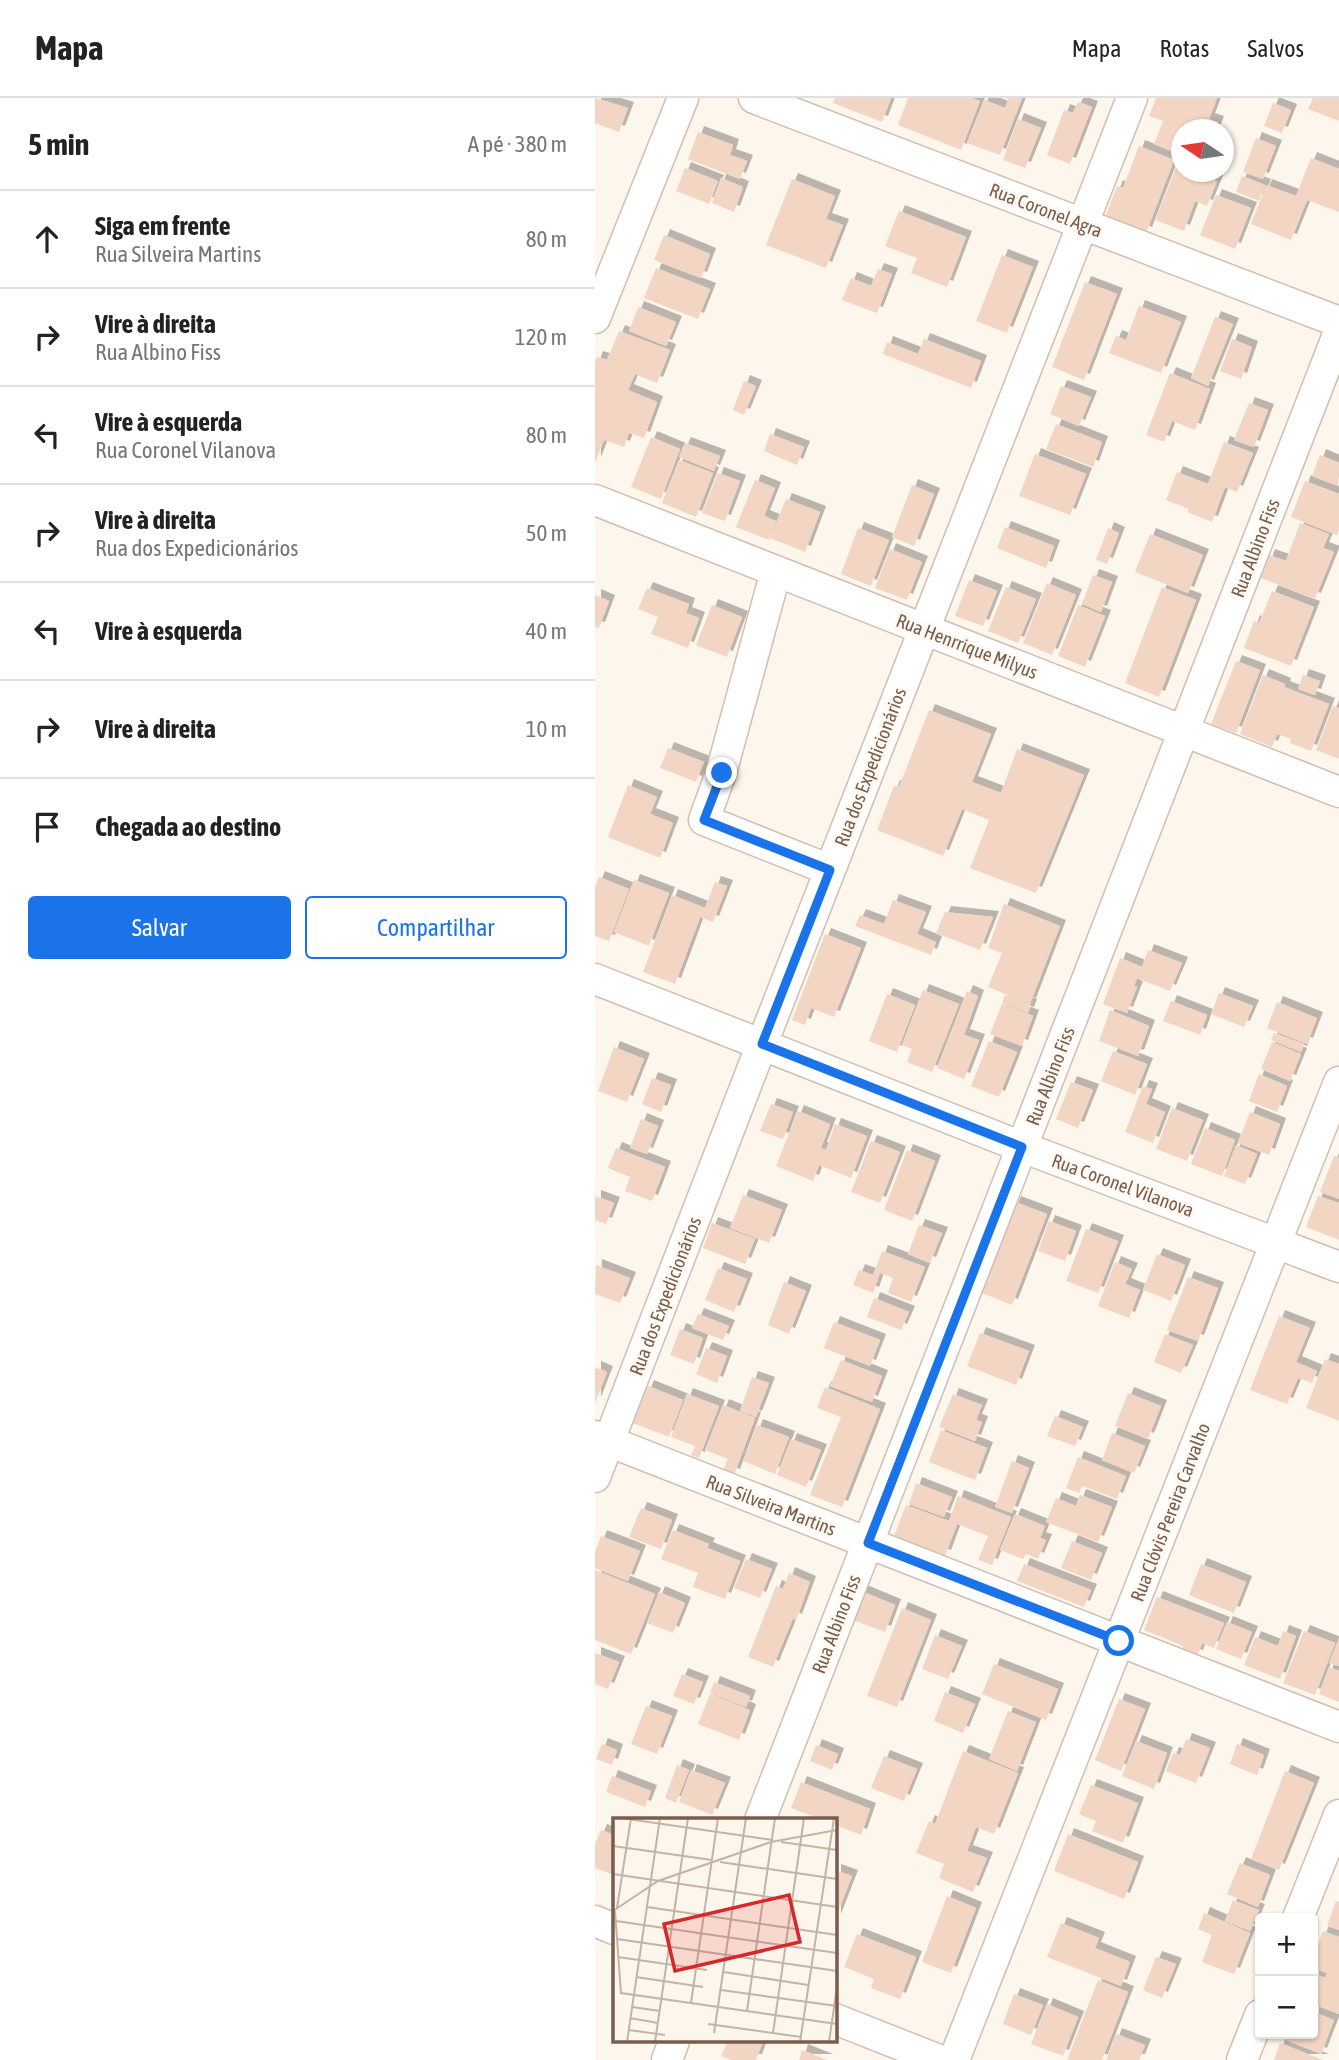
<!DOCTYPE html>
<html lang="pt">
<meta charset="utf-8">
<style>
body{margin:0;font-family:"Asap Condensed",sans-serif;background:#f2f2f2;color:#222}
.controls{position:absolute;right:21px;bottom:21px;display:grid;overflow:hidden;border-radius:7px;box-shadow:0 2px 5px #0004}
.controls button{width:63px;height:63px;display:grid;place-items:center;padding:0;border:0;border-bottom:2px solid #e0e0e0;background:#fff;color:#222;font:35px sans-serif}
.compass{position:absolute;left:576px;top:21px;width:63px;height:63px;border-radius:50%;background:#fff;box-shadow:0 2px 5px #0004;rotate:283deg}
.stop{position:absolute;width:21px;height:21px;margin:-16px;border:5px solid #1a73e8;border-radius:50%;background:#fff}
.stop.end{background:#1a73e8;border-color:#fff;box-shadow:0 2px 7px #0008}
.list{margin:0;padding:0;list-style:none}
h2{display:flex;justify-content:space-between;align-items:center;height:91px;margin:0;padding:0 28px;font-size:30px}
h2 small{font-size:23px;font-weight:400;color:#767676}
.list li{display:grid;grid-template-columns:46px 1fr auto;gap:21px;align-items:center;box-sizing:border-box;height:98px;padding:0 28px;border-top:2px solid #e0e0e0}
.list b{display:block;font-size:26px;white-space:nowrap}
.list p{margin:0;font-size:23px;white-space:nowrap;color:#767676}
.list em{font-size:23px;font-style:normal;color:#767676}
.actions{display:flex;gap:14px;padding:21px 28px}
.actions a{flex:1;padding:16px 0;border:2px solid #1a73e8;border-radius:7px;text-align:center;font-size:24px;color:#1a73e8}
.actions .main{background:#1a73e8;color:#fff}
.icon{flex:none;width:38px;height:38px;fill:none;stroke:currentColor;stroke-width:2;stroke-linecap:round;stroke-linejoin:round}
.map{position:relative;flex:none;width:744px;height:1962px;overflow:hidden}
header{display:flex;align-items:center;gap:42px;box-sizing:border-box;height:98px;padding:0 35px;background:#fff;border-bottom:2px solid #e0e0e0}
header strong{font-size:33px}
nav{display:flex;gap:38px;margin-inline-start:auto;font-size:24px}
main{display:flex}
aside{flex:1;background:#fff}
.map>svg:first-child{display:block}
</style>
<header>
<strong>Mapa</strong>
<nav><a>Mapa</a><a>Rotas</a><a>Salvos</a></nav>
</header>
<main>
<aside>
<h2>5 min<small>A pé · 380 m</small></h2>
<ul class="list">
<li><svg class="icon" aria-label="ahead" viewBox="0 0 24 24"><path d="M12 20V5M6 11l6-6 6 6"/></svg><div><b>Siga em frente</b><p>Rua Silveira Martins</p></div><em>80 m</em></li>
<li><svg class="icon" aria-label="right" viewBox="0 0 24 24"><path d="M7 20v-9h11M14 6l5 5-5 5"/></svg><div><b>Vire à direita</b><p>Rua Albino Fiss</p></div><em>120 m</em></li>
<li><svg class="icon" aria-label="left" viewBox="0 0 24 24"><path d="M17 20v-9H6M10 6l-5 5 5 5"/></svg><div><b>Vire à esquerda</b><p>Rua Coronel Vilanova</p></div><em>80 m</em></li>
<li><svg class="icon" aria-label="right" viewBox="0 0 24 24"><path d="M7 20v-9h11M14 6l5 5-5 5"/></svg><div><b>Vire à direita</b><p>Rua dos Expedicionários</p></div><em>50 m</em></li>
<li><svg class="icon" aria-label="left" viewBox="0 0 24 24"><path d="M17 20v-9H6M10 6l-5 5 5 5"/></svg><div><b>Vire à esquerda</b></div><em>40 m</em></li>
<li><svg class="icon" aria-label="right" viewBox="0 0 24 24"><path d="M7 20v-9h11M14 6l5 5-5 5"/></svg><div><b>Vire à direita</b></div><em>10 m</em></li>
<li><svg class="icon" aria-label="arrive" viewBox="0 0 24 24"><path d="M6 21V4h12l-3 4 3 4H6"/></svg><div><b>Chegada ao destino</b></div></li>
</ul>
<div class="actions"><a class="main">Salvar</a><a>Compartilhar</a></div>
</aside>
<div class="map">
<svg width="744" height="1962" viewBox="0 0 744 1962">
<defs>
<filter id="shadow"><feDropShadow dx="6" dy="-6" stdDeviation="0" flood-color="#0004"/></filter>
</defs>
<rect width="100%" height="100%" fill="#fdf6ec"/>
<path fill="#f3d5c3" filter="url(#shadow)" d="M0,0L33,10L24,34L0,25Z
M240,0H296L287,24L238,5Z
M313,0H376L385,3L366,52L303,27Z
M414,0H427L405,57L372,45L389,2L410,10Z
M561,0H622L614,21L623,24L620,32H586V57L559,46L568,23L554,18Z
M718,0H744V23L713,11Z
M483,4L497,9L475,66L452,57L469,12L478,15Z
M678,5L696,12L687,35L669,28Z
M423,21L446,30L430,70L408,62Z
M103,34L138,47L135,57L152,63L145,81L93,61Z
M661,40L681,48L668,81L648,74Z
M544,48L579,62L551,135L510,119L522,88L528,90Z
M716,60L744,71V114L712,102L696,142L656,126L671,87L701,98Z
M582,67L586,69V74H599L622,83L612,108L600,103L589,133L560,122Z
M90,70L123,83L114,106L81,93Z
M647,78L670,87L664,103L641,94Z
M126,80L148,89L139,114L117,105Z
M197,81L240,98L231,121L248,127L231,170L171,147Z
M621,97L656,110L640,151L605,137Z
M304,113L371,139L352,189L316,175L322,160L290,148Z
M69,137L115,156L106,180L59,162Z
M407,157L438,169L412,235L381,223Z
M61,170L115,191L103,221L49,200Z
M283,171L297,176L282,215L247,202L256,180L276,188Z
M490,184L522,196L489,282L457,269Z
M544,208L586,224L566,275L514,255L521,238L531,242Z
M43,209L81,224L71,248L34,233Z
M620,219L638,226L613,288L596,280Z
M24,233L75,252L62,285L40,276L33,292L62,304L49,340L34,335L29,349L9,342L0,365V264L2,259L12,262Z
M329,241L386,263L376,290L288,256L292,244L323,256Z
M637,241L657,249L646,281L625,273Z
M575,275L615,291L600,332L577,323L569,344L551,337Z
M149,283L161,288L149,317L138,312Z
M466,288L496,299L484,328L455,316Z
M654,305L673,312L659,349L639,342Z
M461,326L507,344L498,369L451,351Z
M175,336L209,349L202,367L169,353Z
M56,339L85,351L66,401L36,389Z
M629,344L658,355L642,394L630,389L617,424L592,414L594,411L571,402L582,374L613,386Z
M90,345L125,358L119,373L84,359Z
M440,356L491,376L475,417L424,398Z
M725,357L744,365L743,388L717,378Z
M84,362L118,375L101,419L67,405Z
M123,375L145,383L130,423L107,415Z
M160,382L180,390L169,418L181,423L174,442L141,429Z
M710,383L744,396V432L742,437L696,419Z
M317,387L339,396L319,448L297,439Z
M191,401L225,414L210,454L175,440Z
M705,425L734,436L728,450L739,454L720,501L666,480L674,457L691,463Z
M410,429L459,448L451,470L402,450Z
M263,430L294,442L276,488L246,476Z
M513,430L524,435L512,466L501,462Z
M555,436L608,457L593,495L540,474Z
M295,451L327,464L312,502L280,490Z
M498,477L517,484L506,514L487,506Z
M374,482L402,493L388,528L360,518Z
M452,485L481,497L457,557L428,545Z
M411,489L441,501L423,545L393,533Z
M567,489L601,502L564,599L530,585Z
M52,490L94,506L91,515L104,520L93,550L56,536L63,519L43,511Z
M677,493L719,509L696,568L649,550L659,523L664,525Z
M0,497L14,503L4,530L0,529Z
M117,507L147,519L132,559L101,547Z
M483,507L510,518L490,569L463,558Z
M641,563L665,572L641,635L616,626Z
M668,577L690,586L689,589L734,606L716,653L695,645L696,641L682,636L677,649L645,636Z
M708,577L725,583L720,597L703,591Z
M738,608L744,610V661L721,652Z
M334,612L396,636L377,684L406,695L422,651L489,677L441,795L375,770L394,722L367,711L348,758L282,732L299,688L304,689Z
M73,650L109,664L101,684L65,670Z
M33,687L62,699L55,716L78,725L65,760L13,739Z
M4,779L34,791L14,843L0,838V789Z
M39,782L74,795L54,848L19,834Z
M120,784L132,788L118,824L105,819L80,886L48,874L77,797L110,810Z
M298,802L331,814L322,836L341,844L336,857L260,828L265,817L289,826Z
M409,806L465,828L435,906L393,889L407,855L393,850Z
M350,814L398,819L385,852L341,835Z
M230,836L266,850L239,919L216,910L210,927L197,922Z
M553,852L587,865L575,893L542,880L539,888L542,889L532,915L508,906L525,860L547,869Z
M328,892L364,906L337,974L312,964L317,951L307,947Z
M372,893L383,898L369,937L384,942L369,981L342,970Z
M624,895L658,908L649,929L616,916Z
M292,896L320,907L302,954L274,943Z
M410,897L436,907L433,915L407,905Z
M576,903L612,917L605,937L568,923Z
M682,904L722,920L712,946L672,930Z
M407,906L438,918L427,948L395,936Z
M515,912L554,928L543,958L504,943Z
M679,935L709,946L706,954L676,942Z
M394,943L422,954L404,999L376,988Z
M677,944L706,956L695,983L666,971Z
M19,949L49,961L32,1004L3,993Z
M518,953L552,966L540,997L506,983Z
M664,976L692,988L682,1014L654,1003Z
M57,980L76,987L66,1014L47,1006Z
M476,984L498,992L483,1030L461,1021Z
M548,988L557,991L551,1006L570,1014L558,1045L530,1034Z
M176,1006L198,1014L188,1041L165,1033Z
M577,1010L608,1022L592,1063L561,1051Z
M203,1013L235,1026L226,1050L231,1052L240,1026L272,1038L256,1080L224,1067L218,1083L181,1068Z
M655,1014L685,1026L674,1057L643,1045Z
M46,1021L63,1028L52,1056L35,1050Z
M610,1030L640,1042L627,1078L596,1066Z
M276,1043L305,1054L285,1105L256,1094Z
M641,1047L662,1056L650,1086L629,1078Z
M21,1050L70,1069L57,1103L30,1093L35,1079L13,1070Z
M312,1052L340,1063L317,1123L289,1112Z
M739,1058L744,1060V1101L725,1094Z
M148,1097L187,1112L174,1145L135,1130Z
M0,1098L19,1105L11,1126L0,1122Z
M723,1098L744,1105V1142L711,1129Z
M420,1104L452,1116L417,1207L385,1194Z
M454,1123L481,1133L470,1163L443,1153Z
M117,1125L160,1141L150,1166L108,1150Z
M324,1127L347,1135L335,1165L313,1156Z
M491,1131L523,1143L503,1195L471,1183Z
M287,1153L330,1169L316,1204L293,1195L298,1180L285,1175L278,1195L258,1187L264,1172L278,1177Z
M562,1156L590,1167L576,1203L548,1192Z
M520,1164L537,1171L530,1186L545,1192L534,1220L503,1208Z
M1,1167L35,1180L25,1205L0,1196Z
M123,1170L152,1181L139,1214L110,1202Z
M593,1179L623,1190L603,1243L572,1232Z
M189,1184L211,1193L194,1236L173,1227Z
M279,1200L314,1214L306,1232L272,1219Z
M103,1216L134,1228L128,1242L97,1230Z
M684,1218L715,1230L701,1264L722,1273L717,1285L703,1280L692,1306L655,1292Z
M239,1224L285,1242L275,1268L229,1250Z
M85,1231L108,1240L99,1266L75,1257Z
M385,1235L434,1253L421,1287L372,1268Z
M570,1236L598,1247L586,1275L559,1264Z
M111,1250L132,1258L122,1285L101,1276Z
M730,1261L744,1266V1323L711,1310Z
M246,1262L287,1278L277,1304L235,1288Z
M0,1269L12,1274L0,1305Z
M157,1279L174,1285L161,1319L145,1313Z
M53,1288L88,1302L74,1339L38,1325Z
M230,1289L285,1311L247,1409L215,1397L246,1319L222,1310Z
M533,1295L566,1308L553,1341L520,1328Z
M92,1296L124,1308L104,1360L96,1357L100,1348L76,1339Z
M358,1296L387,1307L381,1322L387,1324L380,1343L344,1329Z
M128,1307L160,1320L139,1377L128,1373L133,1361L110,1352Z
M460,1318L488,1329L480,1348L452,1338Z
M162,1327L194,1339L180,1376L148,1363Z
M346,1332L392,1350L380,1382L334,1364Z
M517,1335L550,1348L539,1375L507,1362Z
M196,1341L226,1352L211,1389L182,1377Z
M483,1359L531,1378L522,1401L487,1388L484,1395L471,1390Z
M417,1363L434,1370L417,1415L400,1409Z
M321,1385L357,1399L349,1419L314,1406Z
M485,1397L517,1409L503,1444L451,1424L461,1400L481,1408Z
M363,1398L416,1419L397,1467L383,1462L393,1438L362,1426L350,1458L299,1438L311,1407L354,1423Z
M46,1410L77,1422L66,1451L34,1439Z
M420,1416L450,1428L445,1440L451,1442L443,1461L431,1456L428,1461L405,1452Z
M78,1432L114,1446L112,1450L145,1463L130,1501L98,1489L103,1475L66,1461Z
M6,1438L45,1453L33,1483L0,1470V1454Z
M477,1443L507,1455L496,1482L466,1470Z
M151,1461L177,1471L165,1500L139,1490Z
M429,1466L496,1492L489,1509L422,1483Z
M606,1466L651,1484L639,1515L594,1497Z
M0,1472L60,1496L36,1556L0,1542Z
M194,1475L215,1484L201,1522L198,1520L178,1569L153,1559L181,1488L188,1491Z
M266,1493L300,1507L290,1534L255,1521Z
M64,1494L90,1505L78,1535L52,1525Z
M562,1499L629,1525L619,1550L607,1545L602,1558L586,1553L588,1548L549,1532Z
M307,1510L336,1522L302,1609L272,1598Z
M632,1524L657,1534L646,1561L621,1551Z
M688,1533L701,1538L685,1581L649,1567L660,1539L683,1548Z
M709,1533L740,1545L720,1597L688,1585Z
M340,1537L367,1548L353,1581L327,1571Z
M744,1540V1568L734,1565Z
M0,1555L24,1564L13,1591L0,1586Z
M399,1566L463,1591L451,1622L387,1596Z
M734,1569L744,1573V1604L724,1596Z
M87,1576L108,1584L99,1606L78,1598Z
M119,1584L155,1598L151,1609L115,1595Z
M350,1594L380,1606L368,1635L339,1623Z
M115,1596L155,1612L144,1642L103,1626Z
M524,1601L550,1611L526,1673L500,1662Z
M51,1608L77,1618L62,1656L36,1646Z
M413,1613L441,1624L422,1673L394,1661Z
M591,1641L615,1650L601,1685L571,1673L578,1655L585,1657Z
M541,1643L572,1655L559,1691L527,1678Z
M7,1646L22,1652L17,1667L1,1661Z
M642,1646L669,1657L662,1677L635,1666Z
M221,1647L243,1656L237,1672L215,1663Z
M368,1653L423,1675L399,1736L381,1729L372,1753L392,1760L378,1794L344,1780L349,1766L321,1755L334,1723L340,1726Z
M289,1658L322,1671L309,1703L276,1690Z
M82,1667L94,1672L81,1705L70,1700Z
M96,1672L130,1685L117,1717L84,1704Z
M690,1673L719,1685L684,1772L656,1761Z
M17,1678L56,1693L50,1709L11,1694Z
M206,1684L275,1711L266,1737L240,1727V1722H228L196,1710Z
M496,1687L543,1705L528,1745L497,1733L501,1723L484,1716Z
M6,1732L19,1737V1777L0,1770V1746Z
M473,1736L543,1764L529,1801L459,1773Z
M645,1765L675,1777L663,1809L632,1796Z
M240,1772L257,1778L240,1822Z
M352,1798L381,1810L356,1875L327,1864Z
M638,1802L664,1812L655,1833L630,1823Z
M741,1803L744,1804V1832L732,1828Z
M609,1815L655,1835L639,1876L607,1864L617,1837L603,1831Z
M466,1825L504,1840L500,1850L535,1864L526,1888L452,1859Z
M728,1833L744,1839V1916L718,1906V1875L730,1880L732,1875L718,1870V1860Z
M262,1836L321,1859L305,1901L276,1890L279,1881L249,1869Z
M561,1859L581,1866L567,1900L548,1892Z
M503,1882L533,1894L507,1962H472Z
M419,1896L448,1907L436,1937L408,1926Z
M452,1906L483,1919L468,1958L436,1946Z
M718,1914L739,1922L726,1956L686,1940L688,1936H718Z
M521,1936L550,1947L544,1962H511Z
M133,1943H168L161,1962H136L126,1958Z
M685,1945L728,1962H679Z
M207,1952L232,1962H204Z"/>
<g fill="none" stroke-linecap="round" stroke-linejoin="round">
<defs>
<path id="minor" d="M159,0L744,224
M0,220L88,0
M0,402L744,694
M181,473L126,675L109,722L235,772
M0,881L427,1049L744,1169
M0,1338L744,1629
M0,1379L167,946L537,0
M165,1722L744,234
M703,1820L744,1717
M0,1823L19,1831
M240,1921L344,1962
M72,1962L79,1943
M359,1962L744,984
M647,1962L665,1917"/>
</defs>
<use href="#minor" stroke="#d1beb0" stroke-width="33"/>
<use href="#minor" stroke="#fff" stroke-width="30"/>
</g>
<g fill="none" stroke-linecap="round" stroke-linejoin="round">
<path stroke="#1a73e8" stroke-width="9" d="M127,675L109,722L235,772L167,946L427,1049L273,1445L524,1543"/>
</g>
<g text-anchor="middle" stroke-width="7" stroke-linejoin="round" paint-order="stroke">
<g font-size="19" fill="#7a5c4d" stroke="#fffaf3">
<text transform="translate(451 112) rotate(21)" y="7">Rua Coronel Agra</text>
<text transform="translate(660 450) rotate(-69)" y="7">Rua Albino Fiss</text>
<text transform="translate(372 548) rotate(21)" y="7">Rua Henrrique Milyus</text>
<text transform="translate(275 669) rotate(-69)" y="7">Rua dos Expedicionários</text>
<text transform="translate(455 978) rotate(-69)" y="7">Rua Albino Fiss</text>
<text transform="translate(528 1087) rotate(20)" y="7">Rua Coronel Vilanova</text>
<text transform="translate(70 1198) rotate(-69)" y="7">Rua dos Expedicionários</text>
<text transform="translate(176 1407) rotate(21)" y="7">Rua Silveira Martins</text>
<text transform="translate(575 1414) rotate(-69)" y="7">Rua Clóvis Pereira Carvalho</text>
<text transform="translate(241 1526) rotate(-69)" y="7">Rua Albino Fiss</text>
</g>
</g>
<g transform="translate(18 1720)">
<rect width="224" height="224" fill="#fdf6ec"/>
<path fill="none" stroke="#c5b3a7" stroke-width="2" d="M8,0L160,22M168,24L224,32M0,28L99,42M107,44L224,61M0,56L224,89M34,89L224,117M4,90L18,0M0,93L45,63L158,24L224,12M2,93L8,175L224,206M3,103L224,135M4,121L224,153M5,139L94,152M111,154L195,167M23,159L90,169M108,172L224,188M78,185L105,0M19,189L47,193M134,193L162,0M17,200L45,205M95,206L188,219M16,212L52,217M101,215L133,0M160,215L191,0M14,224L47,0M42,224L75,0M187,224L221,0M216,224L224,169"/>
<path fill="#d62828" fill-opacity="0.15" stroke="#d62828" stroke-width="3.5" d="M176,77L187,124L62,153L51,106Z"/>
<rect width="224" height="224" fill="none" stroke="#7a5c4d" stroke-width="3.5"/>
</g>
</svg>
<div class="controls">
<button>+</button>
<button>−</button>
</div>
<svg class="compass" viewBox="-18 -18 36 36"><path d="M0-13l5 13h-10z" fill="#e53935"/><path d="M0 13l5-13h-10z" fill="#767676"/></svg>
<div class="stop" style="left:524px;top:1543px"></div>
<div class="stop end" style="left:127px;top:675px"></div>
</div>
</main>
